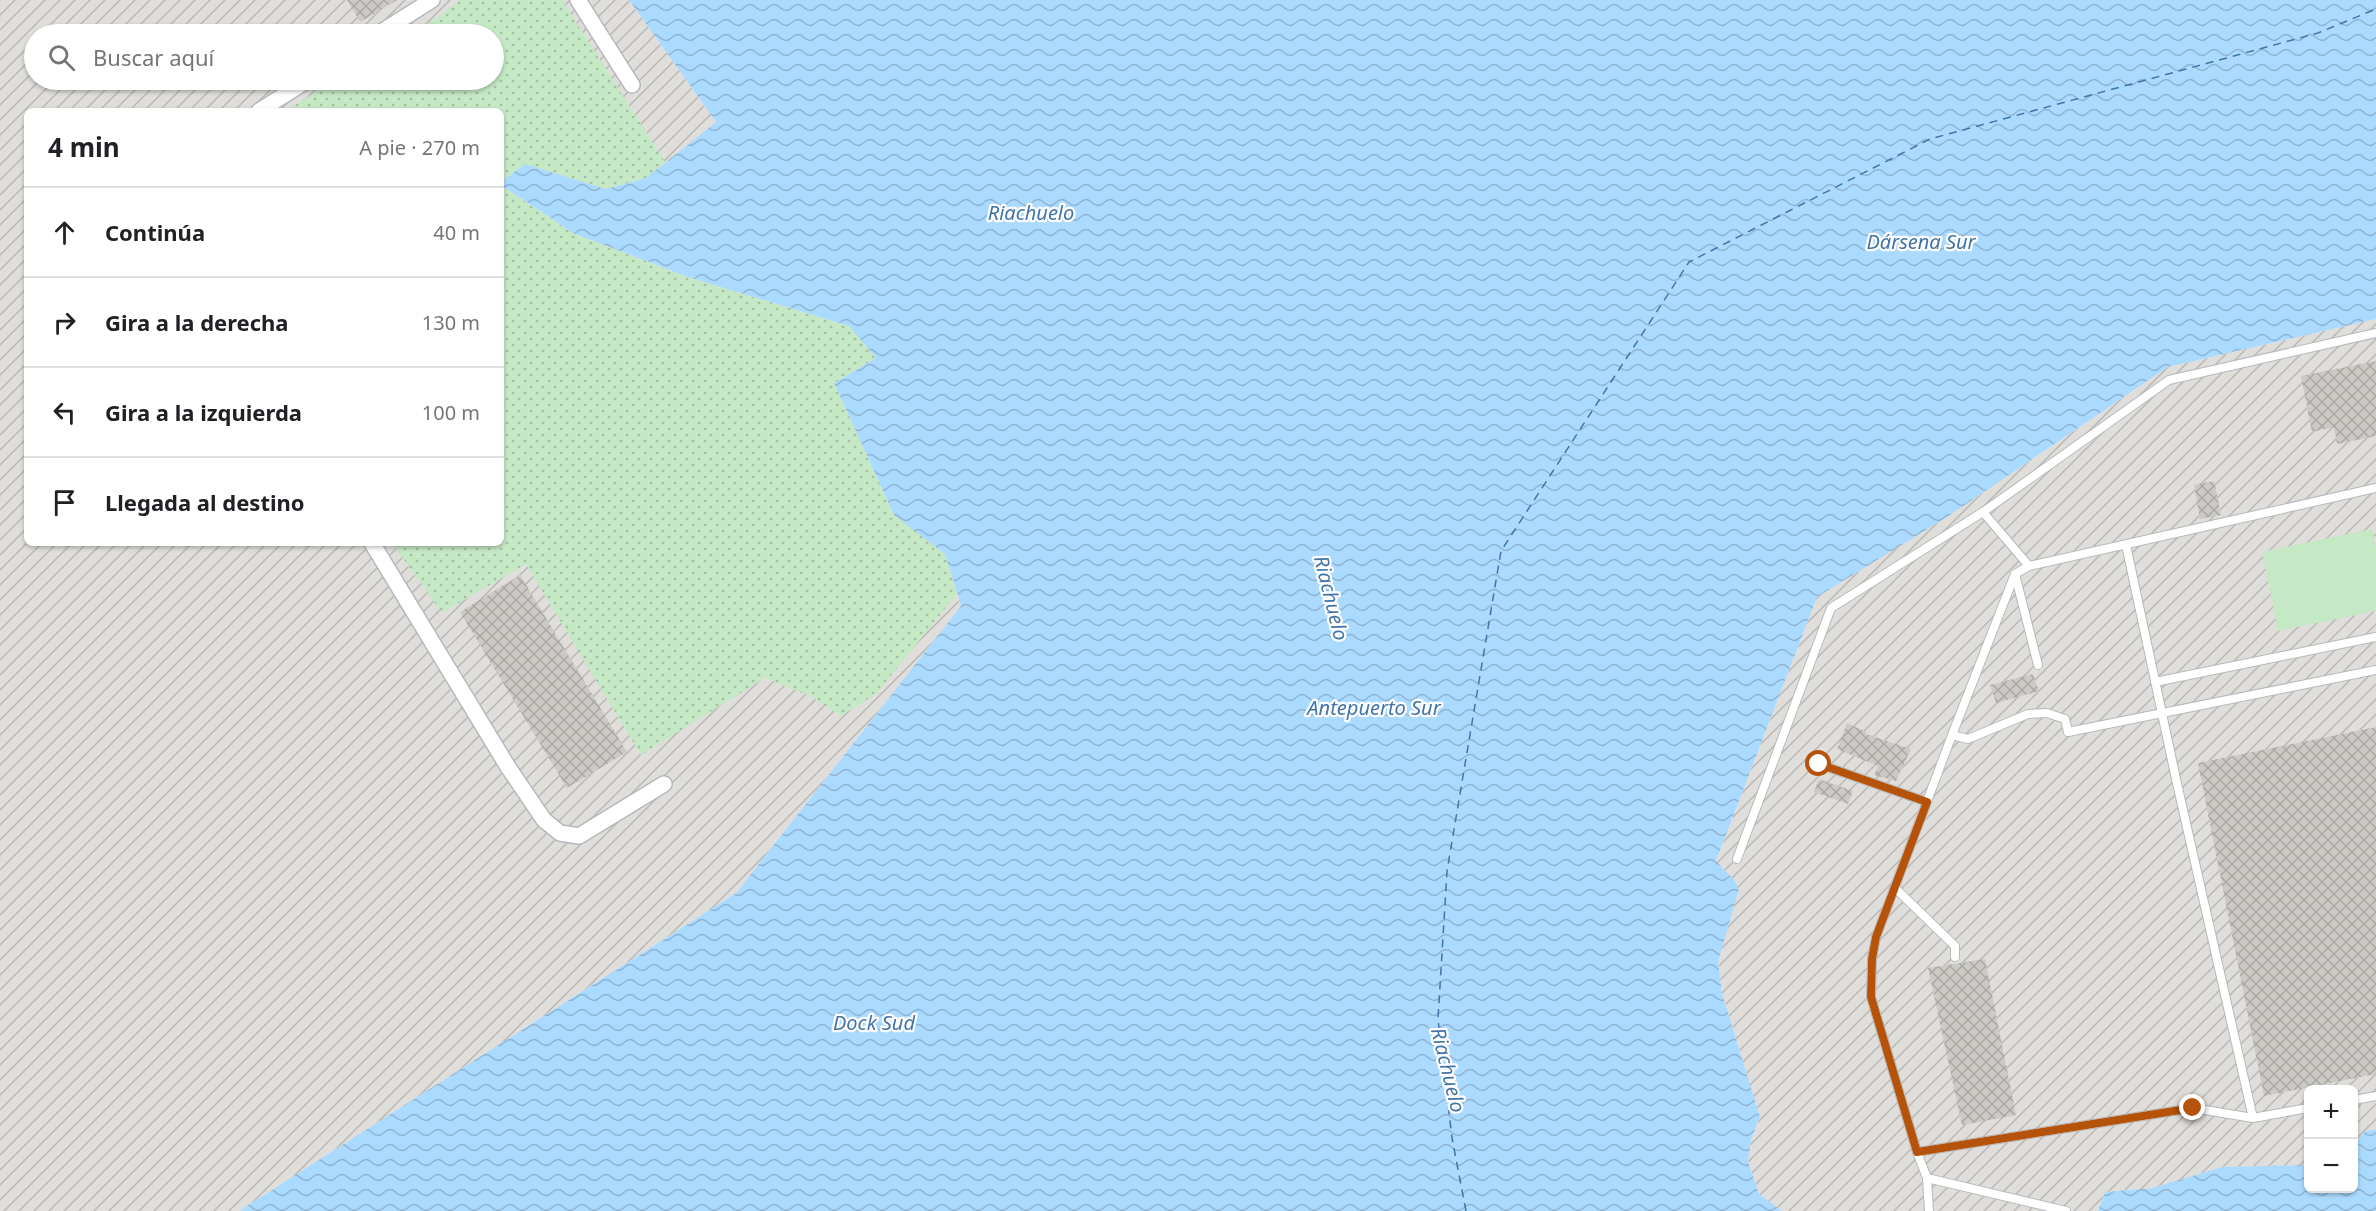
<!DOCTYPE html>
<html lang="es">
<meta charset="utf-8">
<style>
body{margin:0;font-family:"Noto Sans",sans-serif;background:#f6f6f6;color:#202124}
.controls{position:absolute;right:18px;bottom:18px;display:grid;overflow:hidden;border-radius:9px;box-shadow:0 2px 4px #0004}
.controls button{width:54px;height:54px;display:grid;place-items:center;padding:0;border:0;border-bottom:2px solid #e0e0e0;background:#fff;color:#202124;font:30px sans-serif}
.stop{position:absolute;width:18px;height:18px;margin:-14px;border:4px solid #b45309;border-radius:50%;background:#fff}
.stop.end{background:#b45309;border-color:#fff;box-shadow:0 2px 6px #0008}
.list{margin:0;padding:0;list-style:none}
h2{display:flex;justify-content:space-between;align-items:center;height:78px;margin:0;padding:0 24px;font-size:26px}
h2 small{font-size:20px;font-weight:400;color:#757577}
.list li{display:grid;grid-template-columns:39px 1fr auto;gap:18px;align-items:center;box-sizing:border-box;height:90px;padding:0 24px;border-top:2px solid #e0e0e0}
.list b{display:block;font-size:22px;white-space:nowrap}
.list em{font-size:20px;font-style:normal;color:#757577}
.icon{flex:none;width:33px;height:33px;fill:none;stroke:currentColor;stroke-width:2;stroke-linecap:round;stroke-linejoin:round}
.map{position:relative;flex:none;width:2376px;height:1211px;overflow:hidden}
.search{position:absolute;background:#fff;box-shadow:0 2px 4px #0004;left:24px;top:24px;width:480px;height:66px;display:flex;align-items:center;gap:15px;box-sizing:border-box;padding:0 21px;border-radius:33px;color:#757577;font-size:22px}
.panel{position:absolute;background:#fff;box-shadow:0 2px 4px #0004;left:24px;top:108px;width:480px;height:438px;border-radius:9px}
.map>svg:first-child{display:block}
</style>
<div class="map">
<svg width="2376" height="1211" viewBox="0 0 2376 1211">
<defs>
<pattern id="industrial-furrows" width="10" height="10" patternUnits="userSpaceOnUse" patternTransform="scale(1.5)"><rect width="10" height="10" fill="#e0deda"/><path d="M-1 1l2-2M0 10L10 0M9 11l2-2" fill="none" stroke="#b9b8b5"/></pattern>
<pattern id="grass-dots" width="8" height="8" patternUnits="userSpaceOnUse" patternTransform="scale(1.5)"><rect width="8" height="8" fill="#c5e8c5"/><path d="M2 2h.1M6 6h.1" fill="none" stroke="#a3c0a4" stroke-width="1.8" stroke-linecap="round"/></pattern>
<pattern id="water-waves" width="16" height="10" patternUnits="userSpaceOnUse" patternTransform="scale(1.5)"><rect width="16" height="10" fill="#aadaff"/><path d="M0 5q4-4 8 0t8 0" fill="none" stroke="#8eb4d2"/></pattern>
<pattern id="building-cross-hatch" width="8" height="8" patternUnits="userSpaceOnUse" patternTransform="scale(1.5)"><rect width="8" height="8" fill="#cccac5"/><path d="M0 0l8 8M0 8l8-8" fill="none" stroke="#a9a8a4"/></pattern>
</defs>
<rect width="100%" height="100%" fill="#f1efe8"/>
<path fill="url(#industrial-furrows)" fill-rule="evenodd" d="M0,0H629L716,122L646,178L606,189L525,164L501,182V111H27V543H501V185L945,554L961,606L736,893L239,1211H0ZM34,34H494V80H34Z
M2376,319V1129L2365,1131L2354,1144V1090H2308V1165L2222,1167L2152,1188L2105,1192L2098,1211H1782L1777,1209L1759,1194L1748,1160L1751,1140L1760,1117L1722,993L1718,962L1723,942L1724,871L1716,861L1817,597L1947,517L2168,367Z"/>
<path fill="url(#grass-dots)" d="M459,0H562L665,162L646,178L606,189L525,164L501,182V111H285L336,80H494V34H409L438,17Z
M501,185L573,233L688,277L849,326L876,358L834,383L894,515L945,554L957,594L876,694L841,716L812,697L765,678L641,755L526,564L442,613L392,543H501Z"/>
<path fill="#c5e8c5" d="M2372,529L2376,548V611L2278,631L2262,552Z"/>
<path fill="url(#water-waves)" d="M629,0H2376V319L2168,367L1947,517L1817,597L1716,861L1734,880L1739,889L1718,962L1722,993L1760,1117L1751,1140L1748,1161L1759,1194L1782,1211H239L736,893L961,606L945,554L894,515L834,383L876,358L849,326L688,277L573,233L501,185V182L525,164L606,189L646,178L716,122Z
M2376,1129V1211H2098L2105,1192L2152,1188L2222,1167L2308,1165V1188H2354V1144L2365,1131Z"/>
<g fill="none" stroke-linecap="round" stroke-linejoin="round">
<path stroke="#4174aa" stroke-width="1.5" stroke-dasharray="8 6" stroke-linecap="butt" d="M1466,1211L1452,1138L1438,1019L1447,871L1501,551L1689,262L1930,139L2318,33L2376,9"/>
</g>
<path fill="url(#building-cross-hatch)" d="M347,0H397L360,22Z
M2376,361V436L2337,444L2334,427L2312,432L2301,376Z
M2214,481L2221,515L2200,519L2194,485Z
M520,575L627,752L567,788L460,612Z
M2033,674L2039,691L1996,703L1990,685Z
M1847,723L1866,732V734L1911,749L1896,781L1874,775L1878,766L1837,749Z
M2376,727V1074L2264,1096L2198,763Z
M1819,779L1853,791L1848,804L1814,792Z
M1985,959L2016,1115L1962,1125L1928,968Z"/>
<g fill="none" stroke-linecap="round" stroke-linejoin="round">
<defs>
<path id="lane" d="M1983,512L2169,380L2376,333
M2126,545L2176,779L2253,1118
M2015,574L2038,665
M2155,682L2376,637
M1952,735L1968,739L2028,714L2047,713L2065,719L2068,732L2376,670
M1819,764L1927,802
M1737,859L1831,608L1983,512L2029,566
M1895,888L1955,946V957
M2354,1100L2376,1096
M2308,1108L2253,1118L2193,1108L1917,1152L1871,997L1872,959L1876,937L1952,735L2015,574L2029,566L2376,488
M1917,1152L1927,1178L1929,1211
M1927,1178L2066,1211"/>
<path id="street" d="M578,0L632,85
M378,34L432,0
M259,111L308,80
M372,543L508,767L544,820L560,833L579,836L664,784"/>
</defs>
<use href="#lane" stroke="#b5b8bc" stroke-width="10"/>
<use href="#street" stroke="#b5b8bc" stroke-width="18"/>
<use href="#lane" stroke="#fff" stroke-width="8"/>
<use href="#street" stroke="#fff" stroke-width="15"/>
</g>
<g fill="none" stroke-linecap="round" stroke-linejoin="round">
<path stroke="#b45309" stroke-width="8" d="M1819,764L1927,802L1876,937L1872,959L1871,997L1917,1152L2193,1108"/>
</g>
<g text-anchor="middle" stroke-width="4.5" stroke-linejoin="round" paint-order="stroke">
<g font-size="20" font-style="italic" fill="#4174aa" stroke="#fff">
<text x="1031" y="220">Riachuelo</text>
<text x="1921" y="249">Dársena Sur</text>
<text transform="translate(1331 598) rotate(76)" y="7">Riachuelo</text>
<text x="1374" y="715">Antepuerto Sur</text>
<text x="874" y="1030">Dock Sud</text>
<text transform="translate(1448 1070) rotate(76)" y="7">Riachuelo</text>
</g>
</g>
</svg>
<div class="controls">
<button>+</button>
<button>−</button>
</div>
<div class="stop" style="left:1819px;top:764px"></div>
<div class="stop end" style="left:2193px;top:1108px"></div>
<div class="search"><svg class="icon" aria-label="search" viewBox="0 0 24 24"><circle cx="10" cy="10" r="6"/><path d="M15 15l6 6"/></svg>Buscar aquí</div>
<section class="panel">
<h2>4 min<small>A pie · 270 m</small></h2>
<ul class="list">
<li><svg class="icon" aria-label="ahead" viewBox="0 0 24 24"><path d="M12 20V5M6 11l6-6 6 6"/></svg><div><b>Continúa</b></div><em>40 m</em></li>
<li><svg class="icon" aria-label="right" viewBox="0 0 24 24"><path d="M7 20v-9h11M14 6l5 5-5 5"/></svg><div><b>Gira a la derecha</b></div><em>130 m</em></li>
<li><svg class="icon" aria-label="left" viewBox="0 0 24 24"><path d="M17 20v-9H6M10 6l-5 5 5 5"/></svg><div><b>Gira a la izquierda</b></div><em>100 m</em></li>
<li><svg class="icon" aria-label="arrive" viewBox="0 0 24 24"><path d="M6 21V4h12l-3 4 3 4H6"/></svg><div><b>Llegada al destino</b></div></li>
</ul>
</section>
</div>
